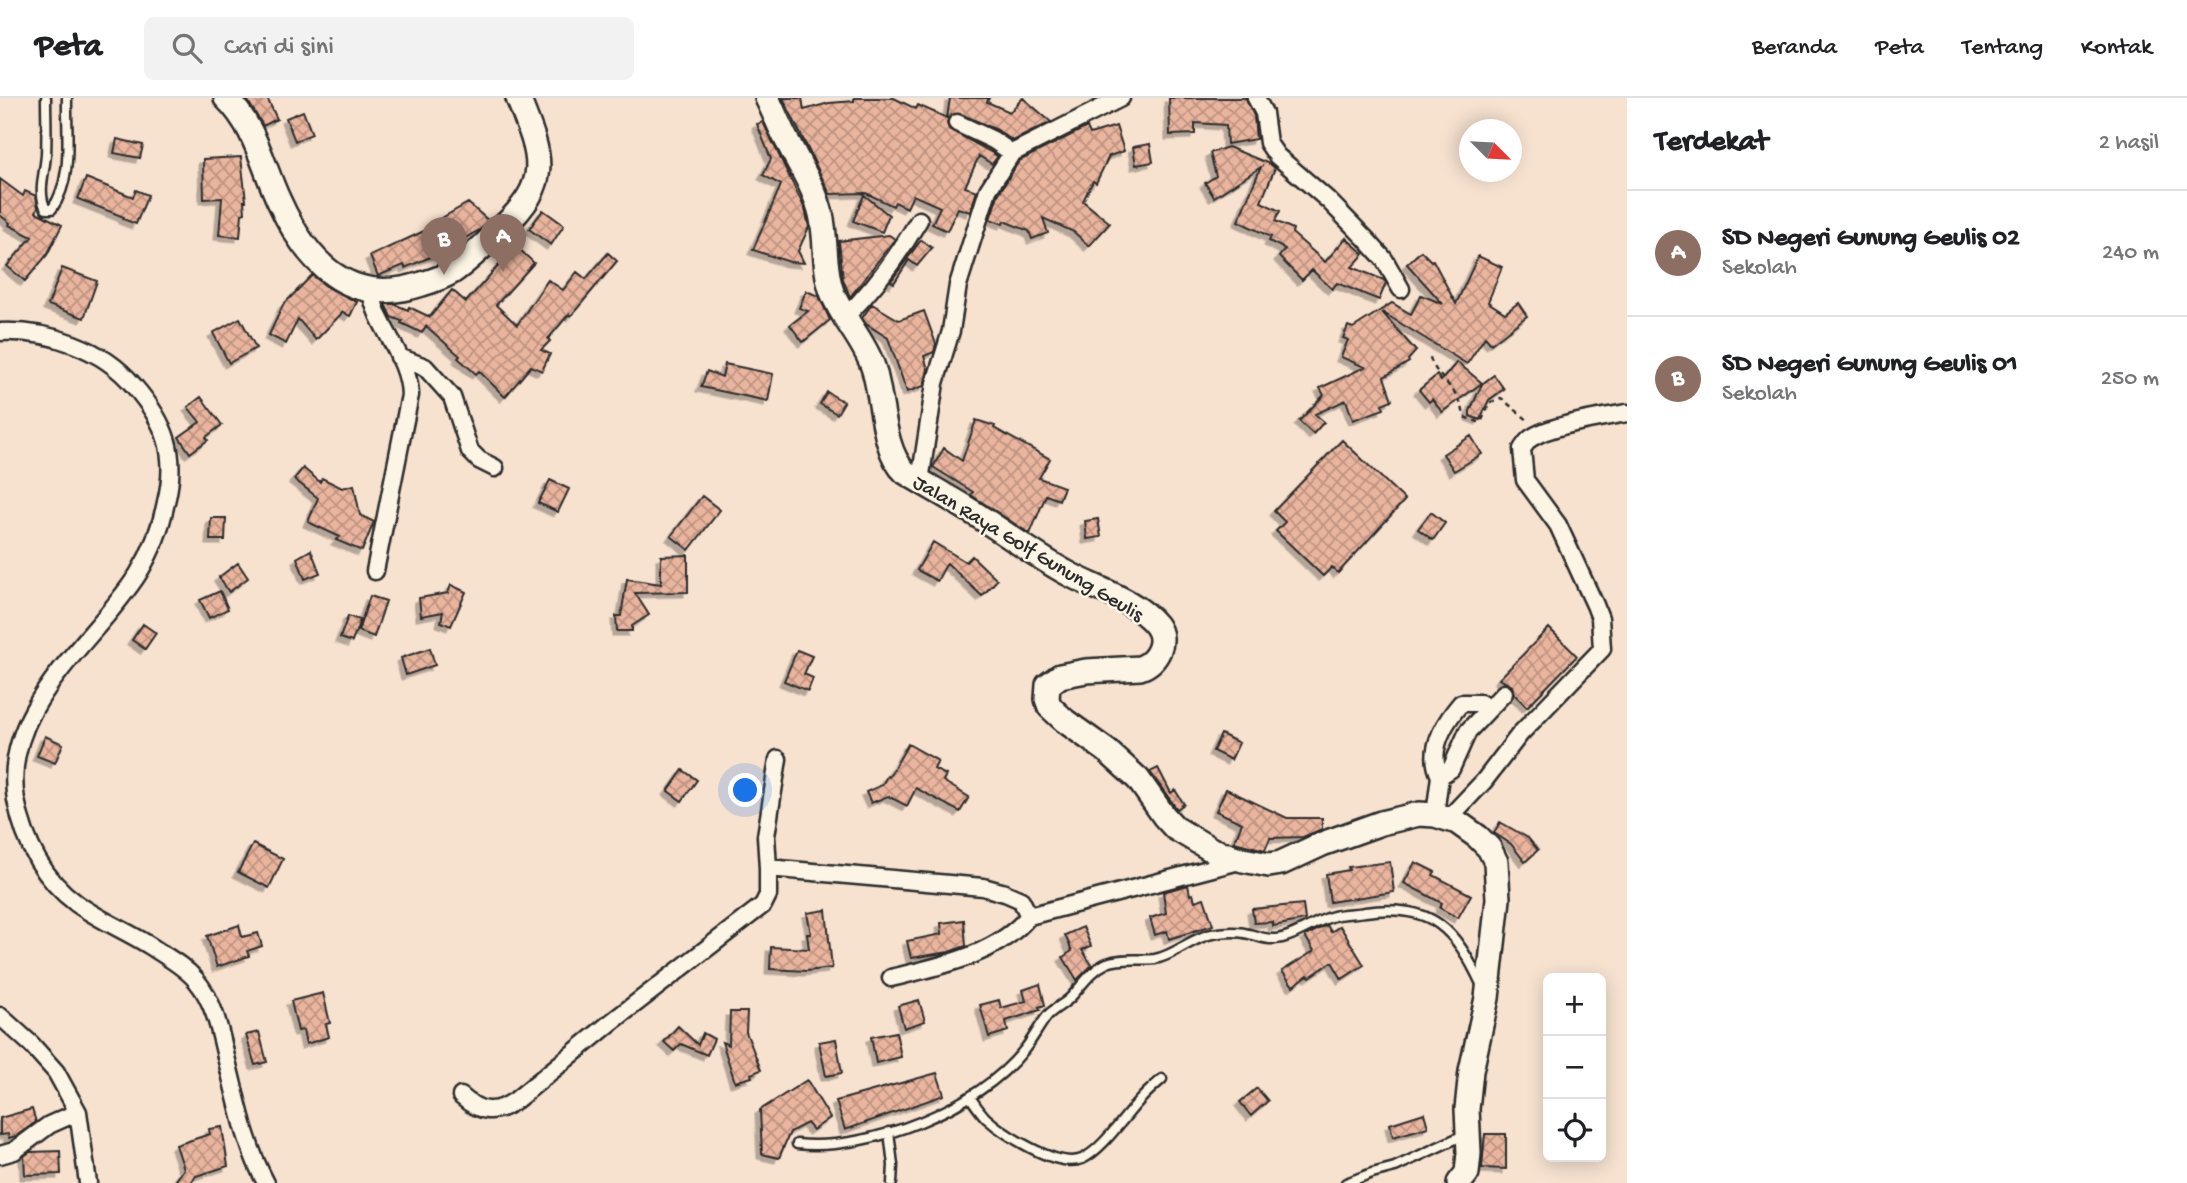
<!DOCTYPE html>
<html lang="id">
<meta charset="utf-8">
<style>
body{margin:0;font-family:"Gochi Hand",sans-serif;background:#f2f2f2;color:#202124}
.controls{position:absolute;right:21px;bottom:21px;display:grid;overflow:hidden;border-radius:10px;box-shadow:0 4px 18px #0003}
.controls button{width:63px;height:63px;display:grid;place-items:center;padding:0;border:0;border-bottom:2px solid #e0e0e0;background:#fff;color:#202124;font:35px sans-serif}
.compass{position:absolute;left:1459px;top:21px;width:63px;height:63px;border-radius:50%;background:#fff;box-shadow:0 4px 18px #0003;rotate:114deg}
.you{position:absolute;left:746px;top:693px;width:24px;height:24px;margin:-18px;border:5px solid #fff;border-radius:50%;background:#1a73e8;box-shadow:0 0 0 10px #1a73e833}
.badge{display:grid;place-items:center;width:46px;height:46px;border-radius:50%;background:#d93025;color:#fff;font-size:23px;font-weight:700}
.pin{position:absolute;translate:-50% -58px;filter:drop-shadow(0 2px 4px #0008)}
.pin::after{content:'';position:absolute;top:37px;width:24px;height:21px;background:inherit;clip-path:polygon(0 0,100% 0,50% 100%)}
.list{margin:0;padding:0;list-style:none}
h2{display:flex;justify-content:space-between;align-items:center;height:91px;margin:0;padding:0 28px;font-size:30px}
h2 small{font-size:23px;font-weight:400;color:#757577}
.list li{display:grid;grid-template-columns:46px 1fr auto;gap:21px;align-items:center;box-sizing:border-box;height:126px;padding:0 28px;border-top:2px solid #e0e0e0}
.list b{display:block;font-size:26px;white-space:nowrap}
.list p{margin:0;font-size:23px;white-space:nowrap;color:#757577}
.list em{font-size:23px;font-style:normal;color:#757577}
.icon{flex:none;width:38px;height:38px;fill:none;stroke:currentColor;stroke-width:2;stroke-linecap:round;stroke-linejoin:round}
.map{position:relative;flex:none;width:1627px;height:1085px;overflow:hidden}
header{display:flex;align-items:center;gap:42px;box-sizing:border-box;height:98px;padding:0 35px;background:#fff;border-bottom:2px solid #e0e0e0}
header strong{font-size:33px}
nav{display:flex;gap:38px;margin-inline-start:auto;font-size:24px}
.search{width:490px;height:63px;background:#f2f2f2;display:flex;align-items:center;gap:18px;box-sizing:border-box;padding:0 24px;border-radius:10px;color:#757577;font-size:26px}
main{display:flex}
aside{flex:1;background:#fff}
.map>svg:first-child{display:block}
</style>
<header>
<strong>Peta</strong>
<div class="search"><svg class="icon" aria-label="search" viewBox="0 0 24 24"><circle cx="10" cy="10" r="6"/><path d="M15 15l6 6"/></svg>Cari di sini</div>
<nav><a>Beranda</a><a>Peta</a><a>Tentang</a><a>Kontak</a></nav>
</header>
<main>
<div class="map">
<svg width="1627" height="1085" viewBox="0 0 1627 1085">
<defs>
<pattern id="building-cross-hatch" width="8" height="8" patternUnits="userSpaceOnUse" patternTransform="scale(1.75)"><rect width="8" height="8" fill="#eab59e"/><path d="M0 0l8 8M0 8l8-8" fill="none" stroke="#be9381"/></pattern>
<filter id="shadow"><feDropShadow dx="-4.5" dy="4.5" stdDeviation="0" flood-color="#0004"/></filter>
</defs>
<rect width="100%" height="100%" fill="#f7e2d0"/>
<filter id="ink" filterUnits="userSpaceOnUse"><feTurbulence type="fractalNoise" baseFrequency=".0143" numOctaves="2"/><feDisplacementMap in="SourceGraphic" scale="14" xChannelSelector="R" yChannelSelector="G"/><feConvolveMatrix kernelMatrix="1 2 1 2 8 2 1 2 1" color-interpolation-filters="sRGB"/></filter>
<g filter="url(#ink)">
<path fill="url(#building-cross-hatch)" stroke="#2b2b2b" stroke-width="2" filter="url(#shadow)" d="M246,0H267L277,21L263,28Z
M783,0H802L804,12L829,5L854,3V0H894L916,11L918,7L947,20L950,0H989L987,4L1010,14L1023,0L1051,24L1013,43L997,32L961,16L951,17L947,25L949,31L998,58L992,66L979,58L965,89L977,93L970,114L958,110L947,133L932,126L940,109L913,97L907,110L895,104L893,108L866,95L830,96Z
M1169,0H1246L1254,18L1256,41L1227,46L1226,27L1195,25V36L1170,37Z
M303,13L312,36L295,43L286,20Z
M763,24L805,111L809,129L798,153L804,165L790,164L753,152L781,87L763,77L771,61L757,26Z
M1116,28L1124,53L1109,58L1096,85L1093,83L1083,103L1110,125L1089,148L1074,134L1043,120L1048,135L1032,141L1029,133L1004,123L1003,126L990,121L998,97L1019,63L1087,29L1090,36Z
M117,41L143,47L140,60L114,55Z
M1150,46L1153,64L1136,67L1133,49Z
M1228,49L1270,66L1275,70L1261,104L1280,113L1275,123L1293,131L1292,135L1325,164L1346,140L1364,156L1352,169L1384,182L1386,185L1379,202L1337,185L1332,191L1312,172L1302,182L1279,159L1285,151L1269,143L1271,139L1238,123L1261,69L1214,99L1205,85L1216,78L1210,55Z
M241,59L246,103H244L245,115L242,116L240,139L219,137L222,100L204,101L203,61Z
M86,80L133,99L136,92L148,97L136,126L123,121L124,119L78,101Z
M0,81L23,98L25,93L36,98L38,109L36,114L62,127L47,157L25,183L7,168L32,139L9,127L10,125L0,117Z
M864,97L889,117L882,134L853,123Z
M468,105L489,123L481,131L435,157L405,170L404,167L378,178L370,158L435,128L433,125Z
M543,112L564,127L551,147L529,131Z
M889,137L895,141L850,199L843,181L839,143Z
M921,142L932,150L917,168L909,162L894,185L891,183Z
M516,148L534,165L496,207L517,227L548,182L563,192L577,174L586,181L608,155L617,163L571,218L569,216L548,241L550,243L541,252L550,256L542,273L531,268L505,299L479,273L476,276L458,260L460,258L426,228L422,235L401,225L402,223L391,219L385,206H394L408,212L409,209L430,219L452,192L466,204Z
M1421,153L1431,163L1433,162L1456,206L1478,158L1502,169L1488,204L1505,215L1518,205L1527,218L1491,246L1485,239L1467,266L1382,214L1416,253L1408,262L1409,264L1384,279L1392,302L1382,306L1384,311L1353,322L1346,302L1315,316L1324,324L1313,336L1299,323L1324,297L1320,290L1365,269L1341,259L1348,242L1343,240L1348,228L1353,230L1392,205L1411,216L1421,197L1443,206L1407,166Z
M62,170L97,183L84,220L48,207Z
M312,177L327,189L357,204L350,218L343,214L316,242L298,221L286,246L269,237L283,207Z
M806,193L819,198L830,222L803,244L790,227L808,213L799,210Z
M872,206L899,222L924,213L936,246L934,254L924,258L928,271L924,288L907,294L888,240L866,226L862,220Z
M240,220L256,250L229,265L213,235Z
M1457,264L1482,285L1442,314L1432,301L1429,304L1419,292L1437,277L1441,283Z
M725,266L773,276L768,303L701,289L707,273L722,279Z
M1494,277L1504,291L1489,302L1480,322L1470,318V313L1482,286Z
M827,294L844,304L837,316L820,306Z
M201,299L222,327L206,339L208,342L190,355L179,339L200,324L188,309Z
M976,322L995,328L994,330L1050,361L1039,380L1064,389L1059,402L1046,397L1030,436L971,397L973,394L933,369L944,350L962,363Z
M1471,338L1482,356L1454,373L1443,356Z
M1342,342L1405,402L1338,475L1332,469L1323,478L1276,433L1285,424L1274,413Z
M303,370L320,384L322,380L342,390L354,387L360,417L374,424L362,453L336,442L340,439L308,424L318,400L294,381Z
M550,382L569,391L558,414L538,405Z
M702,398L720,412L689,452L671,438Z
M1431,414L1445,425L1433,442L1418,431Z
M211,420H226L225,442H210Z
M1098,421L1101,439L1087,441L1085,423Z
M933,444L966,464L972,458L997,482L982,498L947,465L937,483L917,472Z
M311,452L320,475L305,481L297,460Z
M688,457V494L635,495L649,517L632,528V533H617L616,518H621L627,481L661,486V458Z
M238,465L248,480L229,494L219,479Z
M451,487L466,494L451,528L441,524L443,514L421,518L419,500L448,495Z
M220,493L228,511L209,520L200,502Z
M370,498L386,503L374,539L358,533Z
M348,518L360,522L352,544L340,540Z
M143,526L156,535L145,551L132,542Z
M1549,530L1577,558L1527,609L1514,596L1512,588L1499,581Z
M430,550L435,567L406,577L401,560Z
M797,552L812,558L804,576L813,580L808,593L784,583Z
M1221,636L1239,645L1231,662L1213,653Z
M45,638L63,646L55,665L37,658Z
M908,646L938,663L934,671L946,677L943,683L969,699L960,714L916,690L907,708L888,698L871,705L866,694L882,687L887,678L889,679Z
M1158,670L1171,695L1175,692L1184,706L1177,711L1150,674Z
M683,672L697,682L682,703L668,693Z
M1226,691L1287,720H1322V731L1303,739L1270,740L1265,752L1234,744L1242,725L1216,713Z
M1500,724L1528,740L1538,752L1525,764L1511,746L1494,735Z
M253,746L283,761L269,790L238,774Z
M1390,764L1394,794L1330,804L1326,776L1349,772L1348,769Z
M1415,764L1435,774L1433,777L1471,797L1458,820L1440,810L1442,805L1404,785Z
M1188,787L1190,797L1193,796L1195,803L1204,800L1213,827L1169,841L1167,833L1155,837L1150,820L1166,815L1163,794Z
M1303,806L1305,822L1273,828V824L1254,825L1252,811Z
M826,812L832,870L807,873L770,871L771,849L809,851L807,836H811L807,815Z
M964,822L966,848L949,854L911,860L907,843L942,836L941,825Z
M239,827L242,839L258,835L262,848L247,853L249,858L217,869L207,838Z
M1327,827L1331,834L1340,828L1364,867L1342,881L1332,864L1310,879L1308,877L1293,888L1282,873L1314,853L1305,838Z
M1083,829L1091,848L1082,852L1092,867L1077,882L1063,859L1072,853L1065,837Z
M1040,886L1045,907L1039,909L1040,912L1006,923L1008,933L989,939L980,907L999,902L1001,910L1026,903L1023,892Z
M323,895L330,925L326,926L329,939L306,946L303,932L298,933L291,903Z
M919,902L925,923L904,930L898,908Z
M730,914H747L746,934L761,972L751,976L752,979L735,984L722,944L729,947Z
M678,928L698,947L703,935L714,941L707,957L681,946L674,953L664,944Z
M259,934L267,964L255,967L246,937Z
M896,934L901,959L876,965L871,939Z
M836,941L842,975L826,978L819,944Z
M937,975L944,997L845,1032L836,1003Z
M807,982L830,1020L813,1032L807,1025L790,1034L779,1060L762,1056L760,1012Z
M1257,990L1268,1003L1251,1018L1240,1004Z
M32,1011L36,1024L16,1038L9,1040L8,1036L0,1037V1020Z
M1424,1015L1428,1029L1393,1039L1390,1026Z
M222,1029L228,1068L196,1078L191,1085H174L184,1071L176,1047L210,1036L209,1031Z
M1485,1036H1506V1071L1482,1070Z
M60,1053L61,1076L25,1077L24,1058L30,1054Z"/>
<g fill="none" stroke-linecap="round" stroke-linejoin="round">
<defs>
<path id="service" d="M46,0C46,19 47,37 46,56C45,75 37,94 46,111H52C74,80 66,36 67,0
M970,999C975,1006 980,1014 986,1020C1005,1037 1058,1071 1082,1061C1102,1052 1124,1019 1139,1003C1146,995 1154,988 1162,981
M889,1034L893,1067L892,1085
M797,1046C869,1054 979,1010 1024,952C1033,941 1039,928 1048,917C1054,911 1062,907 1069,901C1081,889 1091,872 1107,865C1123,859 1139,863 1155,861C1176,857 1191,840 1212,836C1224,834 1238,833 1249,836C1258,838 1266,842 1275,841C1294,840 1314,823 1334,818C1343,815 1355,816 1365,814C1432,805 1455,830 1482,888
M1346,1085L1372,1075L1395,1069L1466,1036"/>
<path id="minor" d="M1256,0L1264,15L1268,45L1277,58L1328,102L1366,141L1384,161L1401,191
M957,25L993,42L1012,55
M371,193C376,229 409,258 410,297L375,473
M845,219C875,190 898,158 919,122
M0,234C48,232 103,250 134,288C166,325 178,356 166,404C161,429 151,455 138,476C94,545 0,609 16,702C24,742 42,780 76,805C99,822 127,833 152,849C167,859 184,868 196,882C214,903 220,933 226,959C237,1001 245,1047 266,1085
M399,259L425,269L452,299L470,353L479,362L495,370
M920,383L935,285L951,233L958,187L988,92L1012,55L1121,0
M778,661L766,738L768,770L983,789L1005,795L1021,802L1029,818
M1440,678C1427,653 1444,625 1461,605H1480L1489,611
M1435,717L1440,678L1451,671L1468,633L1504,595
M1448,721L1484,683L1520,636L1602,551L1600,520L1595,507L1558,427L1525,382L1522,351C1525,347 1528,341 1533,339C1552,327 1604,319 1627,315
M891,880C939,868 996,858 1029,818L1243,762
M0,918L31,946L56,974L78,1014L88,1085
M461,998C480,1015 495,1017 516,1002L609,926L763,807L768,797V770
M0,1057L14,1053L49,1027L78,1014"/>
<path id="secondary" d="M226,0C256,29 262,67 279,103C307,165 350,210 422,186C432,183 442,180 452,174C471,161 487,144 503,129C553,82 541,58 518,0
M767,0C775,16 781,33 790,48C801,70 815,91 821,116C827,142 823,169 832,194C842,221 864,242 873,269C883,298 882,353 905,374C931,390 958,404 983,421C1011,439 1039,460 1069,476C1096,491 1136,502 1156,527C1168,543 1157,564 1140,570L1086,573L1060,578L1048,587L1047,601L1050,609L1065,623L1107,653L1138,681L1164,718L1175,730L1212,752L1243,762L1269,767L1281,765L1322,746L1381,725L1419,716L1435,717L1457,724L1478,739L1489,750L1496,764L1498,801L1487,900L1471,973L1467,1011L1469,1055L1467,1075L1459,1085"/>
</defs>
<use href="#service" stroke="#2b2b2b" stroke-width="13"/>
<use href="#minor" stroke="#2b2b2b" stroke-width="21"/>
<use href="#secondary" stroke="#2b2b2b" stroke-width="28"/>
<path stroke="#2b2b2b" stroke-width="2.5" stroke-dasharray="5 5" stroke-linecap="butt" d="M1430,260C1439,285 1461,290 1464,319L1481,325L1489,305L1501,300L1529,323"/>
<use href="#service" stroke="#fcf5e5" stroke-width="8"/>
<use href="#minor" stroke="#fcf5e5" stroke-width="16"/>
<use href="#secondary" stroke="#fcf5e5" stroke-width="23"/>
</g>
</g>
<g text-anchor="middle" stroke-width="5" stroke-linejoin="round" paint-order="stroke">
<g font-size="21" fill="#2b2b2b" stroke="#fcf5e5">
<text transform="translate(1029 449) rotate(31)" y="7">Jalan Raya Golf Gunung Geulis</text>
</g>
</g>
</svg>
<div class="controls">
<button>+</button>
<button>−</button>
<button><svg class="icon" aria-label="locate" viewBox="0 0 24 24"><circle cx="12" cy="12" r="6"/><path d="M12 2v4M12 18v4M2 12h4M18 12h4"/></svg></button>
</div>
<svg class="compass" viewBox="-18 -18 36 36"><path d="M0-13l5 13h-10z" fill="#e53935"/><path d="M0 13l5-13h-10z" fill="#757577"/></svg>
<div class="you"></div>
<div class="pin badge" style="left:503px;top:174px;background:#8d6e63">A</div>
<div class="pin badge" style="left:444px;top:177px;background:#8d6e63">B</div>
</div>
<aside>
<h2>Terdekat<small>2 hasil</small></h2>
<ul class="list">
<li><span class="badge" style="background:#8d6e63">A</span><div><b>SD Negeri Gunung Geulis 02</b><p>Sekolah</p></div><em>240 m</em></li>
<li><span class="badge" style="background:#8d6e63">B</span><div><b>SD Negeri Gunung Geulis 01</b><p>Sekolah</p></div><em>250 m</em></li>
</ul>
</aside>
</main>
